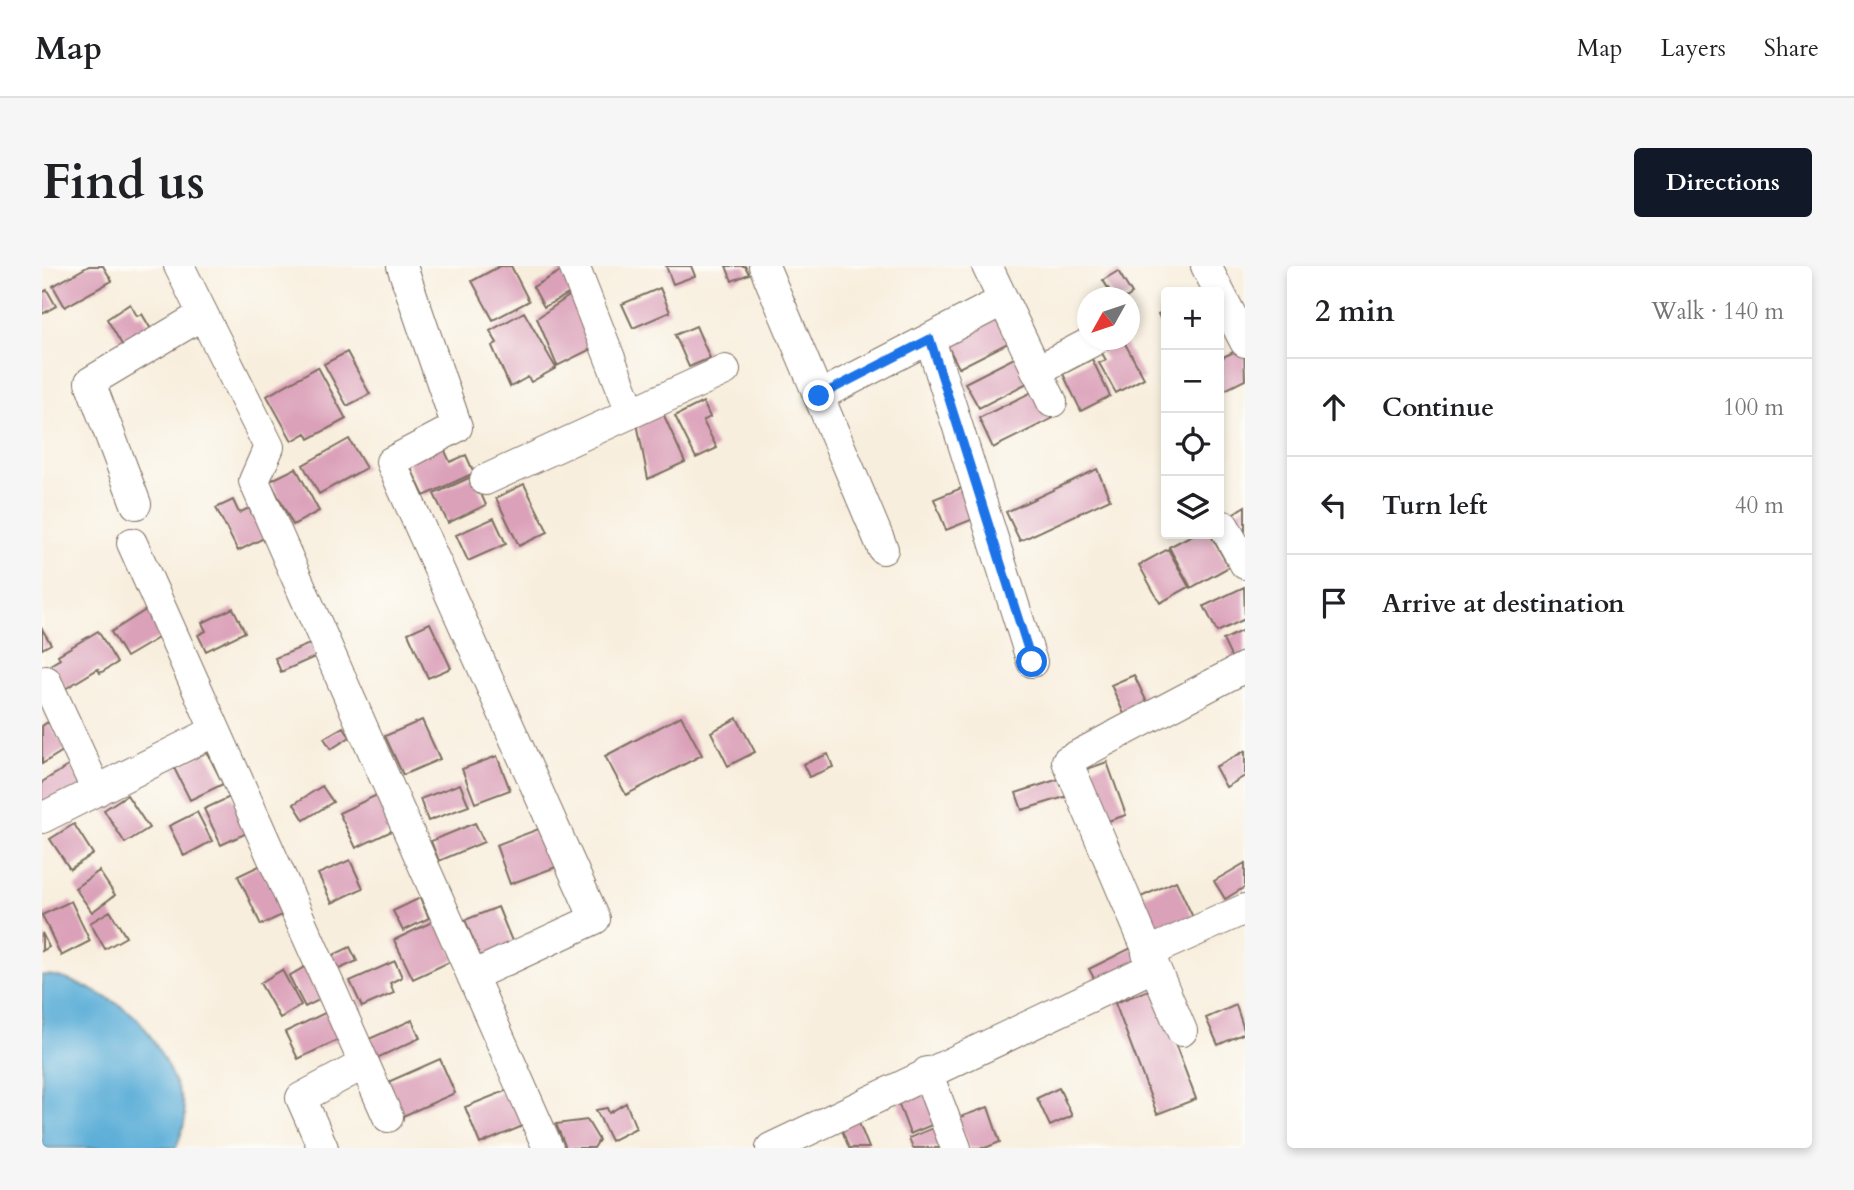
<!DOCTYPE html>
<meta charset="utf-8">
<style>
body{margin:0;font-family:Cardo,serif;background:#f6f6f6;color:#202124}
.controls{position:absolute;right:21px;top:21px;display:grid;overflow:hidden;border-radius:7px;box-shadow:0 4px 10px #0003}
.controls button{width:63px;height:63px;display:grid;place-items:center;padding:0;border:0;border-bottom:2px solid #e0e0e0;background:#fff;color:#202124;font:35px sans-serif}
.compass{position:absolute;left:1035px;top:21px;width:63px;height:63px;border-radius:50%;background:#fff;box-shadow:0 4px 10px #0003;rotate:230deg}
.stop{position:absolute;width:21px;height:21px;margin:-16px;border:5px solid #1a73e8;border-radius:50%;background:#fff}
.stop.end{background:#1a73e8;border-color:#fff;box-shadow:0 2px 7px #0008}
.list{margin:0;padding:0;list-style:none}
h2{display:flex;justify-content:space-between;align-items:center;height:91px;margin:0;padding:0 28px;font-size:30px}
h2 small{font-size:23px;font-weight:400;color:#757577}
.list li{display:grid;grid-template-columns:46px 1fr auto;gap:21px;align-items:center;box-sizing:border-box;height:98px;padding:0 28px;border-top:2px solid #e0e0e0}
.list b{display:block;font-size:26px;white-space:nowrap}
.list em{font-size:23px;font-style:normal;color:#757577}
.icon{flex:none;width:38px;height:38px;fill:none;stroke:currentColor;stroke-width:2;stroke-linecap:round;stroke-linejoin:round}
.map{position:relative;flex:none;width:1203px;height:882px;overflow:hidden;border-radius:7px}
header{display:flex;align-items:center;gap:42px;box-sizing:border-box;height:98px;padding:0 35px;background:#fff;border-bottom:2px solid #e0e0e0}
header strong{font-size:33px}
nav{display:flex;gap:38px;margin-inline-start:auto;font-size:24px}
.intro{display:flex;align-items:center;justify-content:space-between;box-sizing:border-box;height:168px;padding:0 42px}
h1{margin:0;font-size:49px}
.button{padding:18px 32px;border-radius:7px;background:#111827;color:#fff;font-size:24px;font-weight:700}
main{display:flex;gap:42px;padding:0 42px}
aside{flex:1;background:#fff;border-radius:7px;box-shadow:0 4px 10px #0003}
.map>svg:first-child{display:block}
</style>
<header>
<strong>Map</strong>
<nav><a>Map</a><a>Layers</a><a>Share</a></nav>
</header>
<div class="intro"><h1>Find us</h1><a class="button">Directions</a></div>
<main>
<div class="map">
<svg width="1203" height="882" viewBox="0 0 1203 882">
<rect width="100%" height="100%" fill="#fdfcf7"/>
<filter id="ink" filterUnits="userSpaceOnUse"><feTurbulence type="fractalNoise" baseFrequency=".0143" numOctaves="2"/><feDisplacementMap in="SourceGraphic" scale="14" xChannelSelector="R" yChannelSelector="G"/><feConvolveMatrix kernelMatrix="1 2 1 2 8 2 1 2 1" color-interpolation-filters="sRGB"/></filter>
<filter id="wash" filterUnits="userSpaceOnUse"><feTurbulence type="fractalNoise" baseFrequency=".00686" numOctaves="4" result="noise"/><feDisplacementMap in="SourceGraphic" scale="28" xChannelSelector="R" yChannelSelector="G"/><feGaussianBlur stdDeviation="1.57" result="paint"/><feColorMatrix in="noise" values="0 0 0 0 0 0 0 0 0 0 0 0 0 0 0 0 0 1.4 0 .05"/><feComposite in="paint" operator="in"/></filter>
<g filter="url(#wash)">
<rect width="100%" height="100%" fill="#f8eedd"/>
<path fill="#5dafd8" stroke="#4c6c7b" stroke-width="2" d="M0,709C24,707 85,739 100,758C114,776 142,828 143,851C143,860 137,873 134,882H0Z"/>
<g id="blocks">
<path fill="#dba1b9" d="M47,0H61L70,15L23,41L11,20Z
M458,0H469L487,35L451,54L430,15Z
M624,0H649L653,10L631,18Z
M684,0H703L707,8L690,15Z
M524,2L536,23L502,41L491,21Z
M1076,5L1090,28L1084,32H1072L1061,14Z
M618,22L628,46L591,62L580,38Z
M5,24L14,40L0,48V27Z
M533,26L555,80L515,100L495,52Z
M88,38L95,50L100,48L110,65L82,82L65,53Z
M1124,44V64L1116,48Z
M482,46L514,102L489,116L486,111L468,121L450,80L455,77L448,65Z
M952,50L966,77L917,102L903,75Z
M654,60L668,92L647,101L633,69Z
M1077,74H1081L1102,112L1074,127L1057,97L1064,94L1058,84Z
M1202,81L1203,114L1177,127V93Z
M305,86L328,128L305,140L282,98Z
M978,89L991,114L937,142L923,117Z
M1050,93L1068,130L1039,145L1021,108Z
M276,101L304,153L267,173L264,167L250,175L225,130Z
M996,123L1011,152L951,182L937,152Z
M661,136L668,151L661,155L675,182L654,192L633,150Z
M620,145L643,196L606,213L595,157Z
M307,173L324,202L277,228L261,199Z
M399,176L408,196L424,189L432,207L382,230L364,192Z
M254,202L277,245L251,259L228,215Z
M1055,203L1068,233L978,275L964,246Z
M431,210L444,239L406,257L392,228Z
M482,218L506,266L477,280L454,232Z
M927,219L939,250L904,264L892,233Z
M191,234L197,247L207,242L222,272L196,285L174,242Z
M1203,240V283L1184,252Z
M452,252L464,278L426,295L414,269Z
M1152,268H1168L1187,301L1149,322L1127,281Z
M1126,283L1147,321L1118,337L1097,299Z
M1202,321L1203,353L1175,366L1162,340Z
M107,342L123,368L84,391L69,366Z
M191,342L203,366L164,385L156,369L164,365L160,357Z
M388,357L409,402L386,412L366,367Z
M0,363L9,378L0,383Z
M1203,363V394L1193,399L1181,374Z
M56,365L75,397L58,407L56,403L23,423L8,399L18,393L16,389Z
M270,377L275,390L239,406L233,392Z
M1092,409L1110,447L1086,457L1069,419Z
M639,450L660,489L584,529L563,490Z
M695,452L713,486L686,500L669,466Z
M380,454L398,493L361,509L343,470Z
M6,456L24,483L0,498V460Z
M301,461L308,471L289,483L282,472Z
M1203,485V510L1184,521L1173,501Z
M165,486L181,518L148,534L132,502Z
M786,488L791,501L767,511L761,498Z
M455,490L468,524L433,537L420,503Z
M1065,496L1084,549L1057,558L1039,505Z
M28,499L43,524L0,548V516Z
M1020,512L1026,530L980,544L974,527Z
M418,518L427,540L386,555L378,533Z
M280,520L291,536L262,554L252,538Z
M339,527L356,562L314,582L297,547Z
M85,529L107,562L83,577L62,544Z
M190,530L207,566L179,579L162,543Z
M155,546L170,575L142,590L127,560Z
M433,557L442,576L397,595L389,575Z
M32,558L51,588L28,603L8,573Z
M502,561L517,600L468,618L454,579Z
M308,594L321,622L290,637L276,608Z
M1203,597V621L1183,633L1172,615Z
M219,599L242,648L219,659L196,610Z
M57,605L73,629L50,646L33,622Z
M1134,615L1155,660L1113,679L1092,634Z
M378,632L387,652L361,665L351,645Z
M29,635L48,675L19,690L0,649Z
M456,641L472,680L439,693L423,654Z
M68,645L84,671L63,683L48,657Z
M394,654L414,693L371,713L352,674Z
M0,667L7,681L0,685Z
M308,681L315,695L291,706L285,692Z
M1091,681L1100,699L1056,720L1047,703Z
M353,695L360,711L348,717L352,727L320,741L308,715Z
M266,699L283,731L263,741L247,710Z
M240,704L259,739L238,752L218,717Z
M1112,722L1154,833L1115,848L1073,737Z
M1194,739L1203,767L1176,779L1164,752Z
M289,744L302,771L256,793L243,766Z
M370,754L378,772L335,792L327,773Z
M398,793L413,827L361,850L346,816Z
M473,821L488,857L438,878L423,841Z
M1017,822L1030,850L1008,860L995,832Z
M885,825L897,856L868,868L856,836Z
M584,837L594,862L569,875L554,844L565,842L567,847Z
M946,841L958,876L943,882H927L915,852Z
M813,847L827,882H807L796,854Z
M545,854L557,874L552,882H524L514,858Z
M896,860L905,882H871L867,872Z"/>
</g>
</g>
<g filter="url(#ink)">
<use href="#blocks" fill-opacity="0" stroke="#7d6f61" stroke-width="2"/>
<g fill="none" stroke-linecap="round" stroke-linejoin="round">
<defs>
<path id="minor" d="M137,0L227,181L212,215L506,882
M360,0L415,161L349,196L553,653L430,710
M532,0L589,146
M722,0L841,283
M945,0L1010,136
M1164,0L1203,76
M888,73L990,396
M994,105L1053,74
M777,130L960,35
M443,214L683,104
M94,238L48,116L160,49
M1182,260L1203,298
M90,277L346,851
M4,415L55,525
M0,552L173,465
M1105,687L1203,643
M1140,765L1025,495L1203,401
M885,806L914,882
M281,882L259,832L322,798
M729,882L1111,701"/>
</defs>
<use href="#minor" stroke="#7d6f61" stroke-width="32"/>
<use href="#minor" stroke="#fff" stroke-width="30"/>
</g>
</g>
<g fill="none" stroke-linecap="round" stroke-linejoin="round" filter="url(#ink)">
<path stroke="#1a73e8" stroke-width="9" d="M777,130L888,73L990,396"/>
</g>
</svg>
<div class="controls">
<button>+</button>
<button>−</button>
<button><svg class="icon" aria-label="locate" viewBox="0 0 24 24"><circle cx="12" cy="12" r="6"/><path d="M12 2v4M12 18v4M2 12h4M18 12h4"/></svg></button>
<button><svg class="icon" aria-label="layers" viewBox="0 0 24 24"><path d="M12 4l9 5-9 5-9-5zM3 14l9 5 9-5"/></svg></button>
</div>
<svg class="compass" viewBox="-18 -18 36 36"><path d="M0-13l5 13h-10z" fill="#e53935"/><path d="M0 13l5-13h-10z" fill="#757577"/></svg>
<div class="stop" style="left:990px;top:396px"></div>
<div class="stop end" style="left:777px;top:130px"></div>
</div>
<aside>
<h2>2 min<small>Walk · 140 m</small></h2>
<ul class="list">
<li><svg class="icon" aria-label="ahead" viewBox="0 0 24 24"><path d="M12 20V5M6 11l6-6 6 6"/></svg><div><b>Continue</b></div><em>100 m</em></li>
<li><svg class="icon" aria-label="left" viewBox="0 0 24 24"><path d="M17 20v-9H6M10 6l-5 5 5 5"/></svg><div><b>Turn left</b></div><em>40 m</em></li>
<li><svg class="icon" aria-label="arrive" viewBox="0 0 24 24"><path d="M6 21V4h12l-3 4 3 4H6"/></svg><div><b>Arrive at destination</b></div></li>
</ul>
</aside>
</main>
